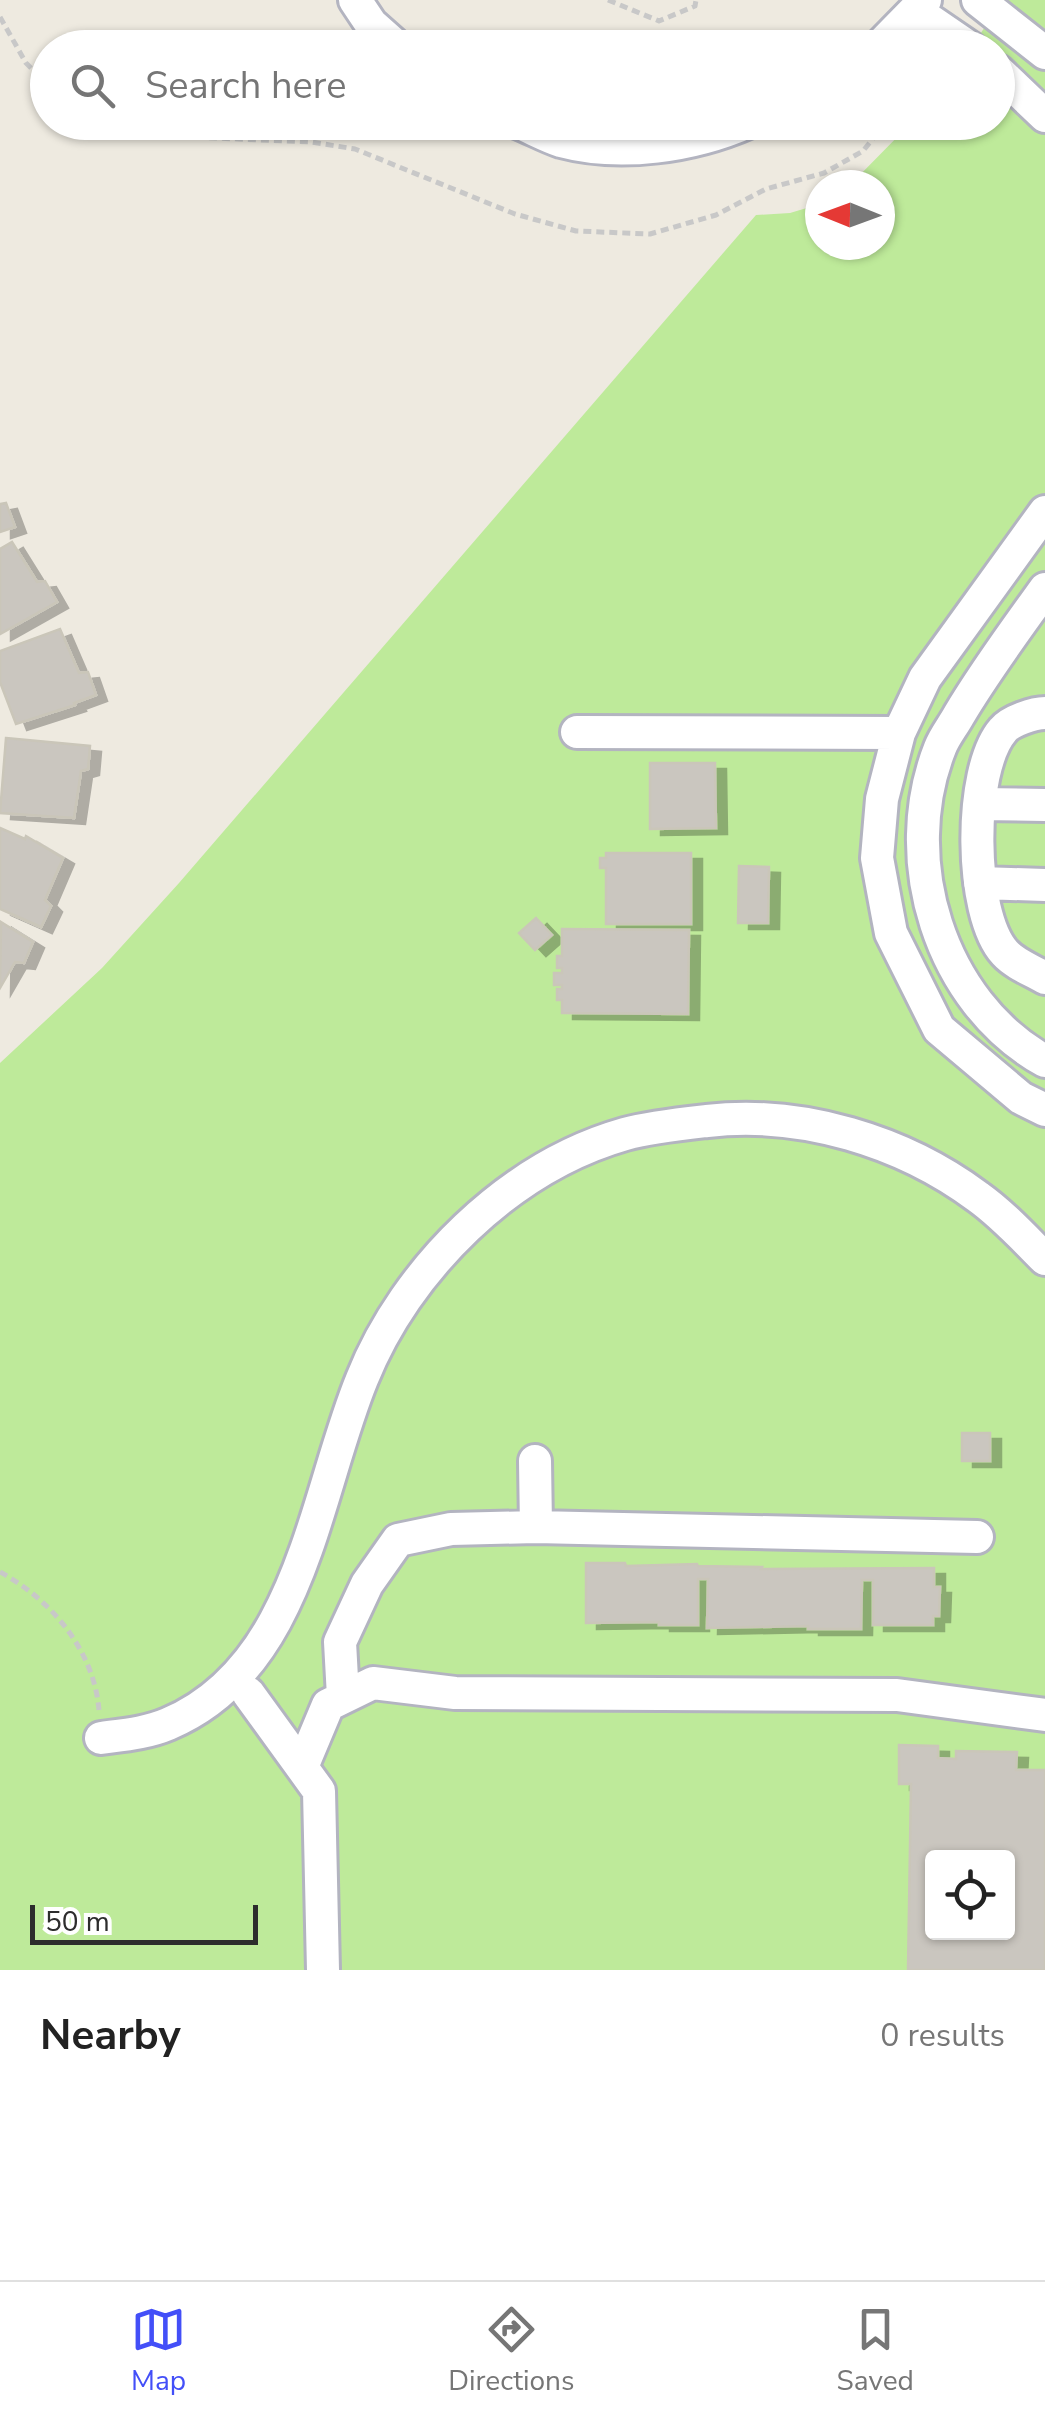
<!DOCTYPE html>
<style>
body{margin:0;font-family:"Nunito Sans",sans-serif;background:#f2f2f2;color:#222}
.controls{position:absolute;right:30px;bottom:30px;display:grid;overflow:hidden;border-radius:10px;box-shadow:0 2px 8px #0004}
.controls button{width:90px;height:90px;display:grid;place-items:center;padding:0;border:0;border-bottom:2px solid #e0e0e0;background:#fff;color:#222;font:50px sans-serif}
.compass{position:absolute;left:805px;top:170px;width:90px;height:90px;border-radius:50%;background:#fff;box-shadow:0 2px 8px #0004;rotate:271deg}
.scale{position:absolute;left:30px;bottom:25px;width:228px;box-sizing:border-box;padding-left:10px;border:5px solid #2d2d2d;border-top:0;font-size:28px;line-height:35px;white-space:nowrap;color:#2d2d2d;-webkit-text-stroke:8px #fff;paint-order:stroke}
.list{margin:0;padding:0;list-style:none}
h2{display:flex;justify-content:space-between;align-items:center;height:130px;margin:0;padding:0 40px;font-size:42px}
h2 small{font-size:32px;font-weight:400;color:#767676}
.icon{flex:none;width:55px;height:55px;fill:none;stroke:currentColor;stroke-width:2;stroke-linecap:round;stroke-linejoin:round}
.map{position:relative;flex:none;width:1045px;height:1970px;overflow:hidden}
.search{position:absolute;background:#fff;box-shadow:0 2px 8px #0004;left:30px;right:30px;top:30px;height:110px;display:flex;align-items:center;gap:25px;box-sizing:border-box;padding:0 35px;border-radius:55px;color:#767676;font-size:38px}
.sheet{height:310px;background:#fff}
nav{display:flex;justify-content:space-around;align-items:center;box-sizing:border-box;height:140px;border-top:2px solid #e0e0e0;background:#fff;font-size:28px;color:#767676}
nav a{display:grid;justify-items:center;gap:5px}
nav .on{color:#434ff8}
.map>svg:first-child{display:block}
</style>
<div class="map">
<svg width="1045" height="1970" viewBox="0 0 1045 1970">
<defs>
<filter id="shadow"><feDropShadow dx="11" dy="6" stdDeviation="0" flood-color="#0004"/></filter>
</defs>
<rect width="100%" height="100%" fill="#eeeae0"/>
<path fill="#beea9a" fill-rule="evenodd" d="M1002,0H1045V1970H0V1063L102,968L179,883L756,215L790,213L820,204V245H880V185H850L911,123L998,122V48L972,47ZM932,1858H1008V1932H932Z"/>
<path fill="#cac6bf" stroke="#cac6b9" stroke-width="2.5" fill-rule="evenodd" filter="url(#shadow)" d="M6,503L15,527L0,532V504Z
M12,542L37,582L45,581L57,602L0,634V549Z
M60,629L79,673L88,672L96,695L74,703L75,705L16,724L0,682V651Z
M6,738L90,746L88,769L81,771L74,818L0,813Z
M650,763H715L716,828L650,829Z
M0,828L25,839L26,836L63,858L45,900L51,906L41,927L0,909Z
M606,853H691V924H606V868H600V858H606Z
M739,866L769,867L768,923H738Z
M536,918L552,935L535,950L519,933Z
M1,922L33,942L24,963L15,962L0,988Z
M562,929L689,930L688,1014L562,1013V1000H557V989H562V985H554V973H562V968H557V956H562Z
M962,1433H990V1461H962Z
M586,1563H625L626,1566L697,1564L698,1566L762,1567L761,1569L934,1568V1587H940L939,1616H933V1625H873V1580H862L861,1629H808V1626L707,1628L708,1579H698V1625H659V1622L586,1623Z
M899,1745L938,1746V1758L956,1759V1751L1017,1752L1016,1770H1045V1970H908L911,1784H899ZM932,1858H1008V1932H932Z"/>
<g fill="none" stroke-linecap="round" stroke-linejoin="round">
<defs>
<path id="minor" d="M355,0L371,24L398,48
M978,0L1045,53
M916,11L970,48
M878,48L925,0
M998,71L1045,116
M517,122C532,128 546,136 561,141C621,157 693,146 748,122
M1045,512L925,678L899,733L882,799L877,858L891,933L939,1029L1021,1098L1045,1110
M1045,589C1015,631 985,671 959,715C953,726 944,737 940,748C896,859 939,1002 1045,1061
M1045,713C1034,713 1010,721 1003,730C968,770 969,914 1005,953C1015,964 1033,971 1045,978
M577,732L899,733
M980,804L1045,805
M980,883L1045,885
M536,1527L977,1537
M248,1693L319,1791L323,1970
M343,1697L340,1642L367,1584L398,1540L451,1529L536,1527L535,1461
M101,1738C123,1735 147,1733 168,1724C301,1668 314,1496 362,1379C406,1269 509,1167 625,1134C651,1127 680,1124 707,1121C801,1110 903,1141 978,1197C1002,1214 1024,1238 1045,1259
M302,1767L328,1705L373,1683L455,1693L897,1695L1045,1715"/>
</defs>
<use href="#minor" stroke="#b3b4c0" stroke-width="38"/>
<path stroke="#c8c8c8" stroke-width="5" stroke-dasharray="8 5" stroke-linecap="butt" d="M608,0L659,21L695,6L696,0
M0,17L26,63L48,85
M95,122L118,134L311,142L355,149L515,214L576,231L650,234L716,215L766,189L824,173L863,151L886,122
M0,1572C52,1600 94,1651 99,1710"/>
<use href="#minor" stroke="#fff" stroke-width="32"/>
</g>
</svg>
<div class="controls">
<button><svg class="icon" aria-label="locate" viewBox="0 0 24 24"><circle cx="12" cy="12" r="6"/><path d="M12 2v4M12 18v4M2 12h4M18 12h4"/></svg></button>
</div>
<svg class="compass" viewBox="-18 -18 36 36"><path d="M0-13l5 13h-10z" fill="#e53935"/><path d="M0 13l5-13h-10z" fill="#767676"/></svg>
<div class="scale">50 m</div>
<div class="search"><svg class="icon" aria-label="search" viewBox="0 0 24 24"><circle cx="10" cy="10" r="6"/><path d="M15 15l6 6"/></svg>Search here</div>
</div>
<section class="sheet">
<h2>Nearby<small>0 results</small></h2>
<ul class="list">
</ul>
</section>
<nav>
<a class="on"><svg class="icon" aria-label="map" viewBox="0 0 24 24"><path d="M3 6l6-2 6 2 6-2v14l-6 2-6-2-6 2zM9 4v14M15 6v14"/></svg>Map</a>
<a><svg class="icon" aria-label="directions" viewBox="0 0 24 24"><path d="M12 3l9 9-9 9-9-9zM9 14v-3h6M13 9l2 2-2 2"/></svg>Directions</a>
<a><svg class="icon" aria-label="saved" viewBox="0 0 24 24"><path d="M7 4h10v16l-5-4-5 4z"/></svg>Saved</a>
</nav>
